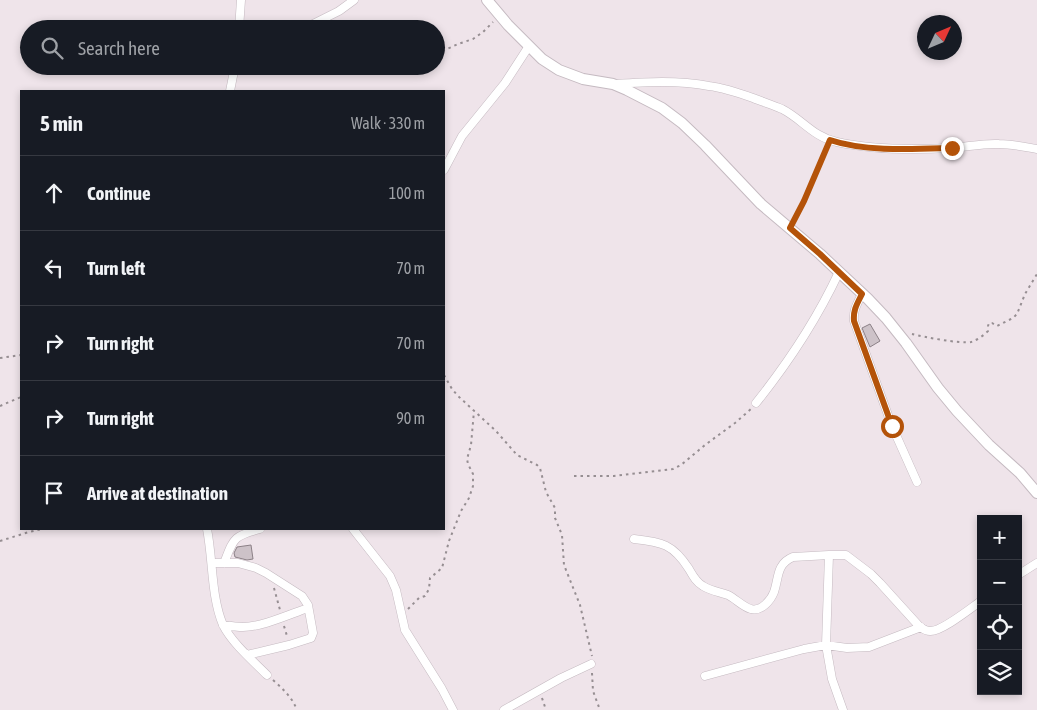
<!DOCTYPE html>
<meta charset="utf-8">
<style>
body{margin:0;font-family:"Asap Condensed",sans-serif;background:#20242c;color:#f1f3f6}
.controls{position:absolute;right:15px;bottom:15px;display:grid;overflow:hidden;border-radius:0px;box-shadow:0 2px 8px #0003}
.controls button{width:45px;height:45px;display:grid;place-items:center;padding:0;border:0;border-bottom:1px solid #363941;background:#171b24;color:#f1f3f6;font:25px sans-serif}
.compass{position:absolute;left:917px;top:15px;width:45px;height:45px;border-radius:50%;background:#171b24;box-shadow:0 2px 8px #0003;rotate:46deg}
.stop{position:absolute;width:15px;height:15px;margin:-11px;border:4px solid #b45309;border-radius:50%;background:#fff}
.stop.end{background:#b45309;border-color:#fff;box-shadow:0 1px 5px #0008}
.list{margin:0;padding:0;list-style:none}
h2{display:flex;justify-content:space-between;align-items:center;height:65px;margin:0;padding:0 20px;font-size:21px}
h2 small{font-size:16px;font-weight:400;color:#9ea1a6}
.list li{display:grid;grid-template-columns:32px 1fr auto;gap:15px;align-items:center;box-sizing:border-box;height:75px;padding:0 20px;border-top:1px solid #363941}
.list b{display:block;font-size:19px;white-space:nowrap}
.list em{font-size:16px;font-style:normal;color:#9ea1a6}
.icon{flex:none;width:28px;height:28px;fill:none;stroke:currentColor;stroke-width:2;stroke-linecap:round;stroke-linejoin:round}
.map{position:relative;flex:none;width:1037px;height:710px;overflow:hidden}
.search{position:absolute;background:#171b24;box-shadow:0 2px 8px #0003;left:20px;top:20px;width:425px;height:55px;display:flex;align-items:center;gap:12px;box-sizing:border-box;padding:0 18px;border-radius:28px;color:#9ea1a6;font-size:19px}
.panel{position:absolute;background:#171b24;box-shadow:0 2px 8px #0003;left:20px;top:90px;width:425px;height:440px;border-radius:0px}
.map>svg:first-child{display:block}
</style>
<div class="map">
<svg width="1037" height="710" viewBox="0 0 1037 710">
<rect width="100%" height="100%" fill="#efe4ea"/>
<path fill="#cdc2c8" stroke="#8c8187" d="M870,324L880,341L870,347L862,328Z
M251,545L253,559L247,560L235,557L234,553L237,547Z"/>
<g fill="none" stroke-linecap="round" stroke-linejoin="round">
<defs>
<path id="minor" d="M239,29L241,0
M303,29L339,11L354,0
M615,84C646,82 678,80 709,86C725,88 739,93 753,98C763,102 773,105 782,109C802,119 813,137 837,142C873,150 913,150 950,148C967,147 983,143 999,144C1012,144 1025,147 1037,149
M230,91L235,66
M444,170L462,136L505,83L529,46
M862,294C857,304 853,310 854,321L892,426L917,482
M756,403C788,363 817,319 839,272
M207,529C213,559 211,597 223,625C232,643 253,661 267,675
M353,529L390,576L396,590L405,630L442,689L453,710
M634,539C662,542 673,544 689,569C693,576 696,582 703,586C711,591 720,592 728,595C736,599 743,607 751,609C761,612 771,600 774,592C779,578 776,564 793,557L829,555H846L871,574L880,583L919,626C922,628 925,631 930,631C941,632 971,608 981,601
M829,555L826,645L832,679L843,710
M212,563H238L256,568L266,573L302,596L308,605L313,633L311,638L289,645L247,655
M224,563C234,538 233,536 260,529
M1018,575L1037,563
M223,625C230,626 237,627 243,627C262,627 290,614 308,608
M705,676L804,649L826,645L847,648L869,647L921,627
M504,710L561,678L591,664"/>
<path id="tertiary" d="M487,0L508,25L542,59L559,70L583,79L613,84L627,90L662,108L682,123L705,145L761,204L820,254L868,299L886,318L906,343L938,388L957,411L989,445L1020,473L1037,493"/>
</defs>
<use href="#minor" stroke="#c5bac1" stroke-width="9"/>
<use href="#tertiary" stroke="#c5bac1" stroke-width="12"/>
<path stroke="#968e92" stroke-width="2" stroke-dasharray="2.5 4" stroke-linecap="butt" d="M436,51H443L458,44L473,39L483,32L493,22
M794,220L804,201L827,147
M912,334C924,337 960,344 971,342C977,340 983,336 988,331V326L989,323H992L997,326L1013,318L1017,314L1025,294L1037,274
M0,358L21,355
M444,375L452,389L458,396L496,431L517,455L537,465L540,468L546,492L555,508V518L562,535L564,565L580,605L592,656
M0,406L21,397
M574,476H614L673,469L681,465L705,445L735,423L751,409
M0,541L29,532L42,529
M274,588L280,610
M408,609L419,598L425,596L429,589L430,578L442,568L449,541L461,511L469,498L473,486V474L468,464L467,459L471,445L474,411
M284,626L287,636
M592,673L593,691L600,710
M273,680C283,689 292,697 297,710
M542,698L546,710"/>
<use href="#minor" stroke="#fff" stroke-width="8"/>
<use href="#tertiary" stroke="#fff" stroke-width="10"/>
</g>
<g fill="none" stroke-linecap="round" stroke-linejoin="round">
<path stroke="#b45309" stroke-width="6" d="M892,426L854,321C853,310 857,304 862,294L820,254L790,228L804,201L830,140C865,152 915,149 952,148"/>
</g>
</svg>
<div class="controls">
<button>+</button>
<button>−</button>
<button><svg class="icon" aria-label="locate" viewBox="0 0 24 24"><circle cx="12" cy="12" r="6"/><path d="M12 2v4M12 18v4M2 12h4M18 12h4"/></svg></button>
<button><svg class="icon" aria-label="layers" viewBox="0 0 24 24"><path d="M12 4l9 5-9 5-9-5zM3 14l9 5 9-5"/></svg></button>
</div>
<svg class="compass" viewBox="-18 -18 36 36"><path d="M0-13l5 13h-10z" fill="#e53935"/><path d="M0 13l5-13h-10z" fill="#9ea1a6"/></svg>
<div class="stop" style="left:892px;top:426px"></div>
<div class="stop end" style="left:952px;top:148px"></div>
<div class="search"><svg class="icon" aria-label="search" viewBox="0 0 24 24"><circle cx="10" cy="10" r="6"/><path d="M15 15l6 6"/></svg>Search here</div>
<section class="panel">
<h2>5 min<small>Walk · 330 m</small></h2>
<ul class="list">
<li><svg class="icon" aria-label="ahead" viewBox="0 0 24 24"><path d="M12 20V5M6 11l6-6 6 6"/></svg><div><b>Continue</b></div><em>100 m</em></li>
<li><svg class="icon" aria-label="left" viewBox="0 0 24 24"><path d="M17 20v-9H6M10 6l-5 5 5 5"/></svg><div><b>Turn left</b></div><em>70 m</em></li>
<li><svg class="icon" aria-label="right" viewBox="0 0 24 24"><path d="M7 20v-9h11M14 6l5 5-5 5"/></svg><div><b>Turn right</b></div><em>70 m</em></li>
<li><svg class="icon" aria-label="right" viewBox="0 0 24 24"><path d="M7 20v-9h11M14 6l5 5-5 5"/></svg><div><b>Turn right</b></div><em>90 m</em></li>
<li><svg class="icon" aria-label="arrive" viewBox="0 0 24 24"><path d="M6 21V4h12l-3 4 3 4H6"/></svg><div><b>Arrive at destination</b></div></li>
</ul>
</section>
</div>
